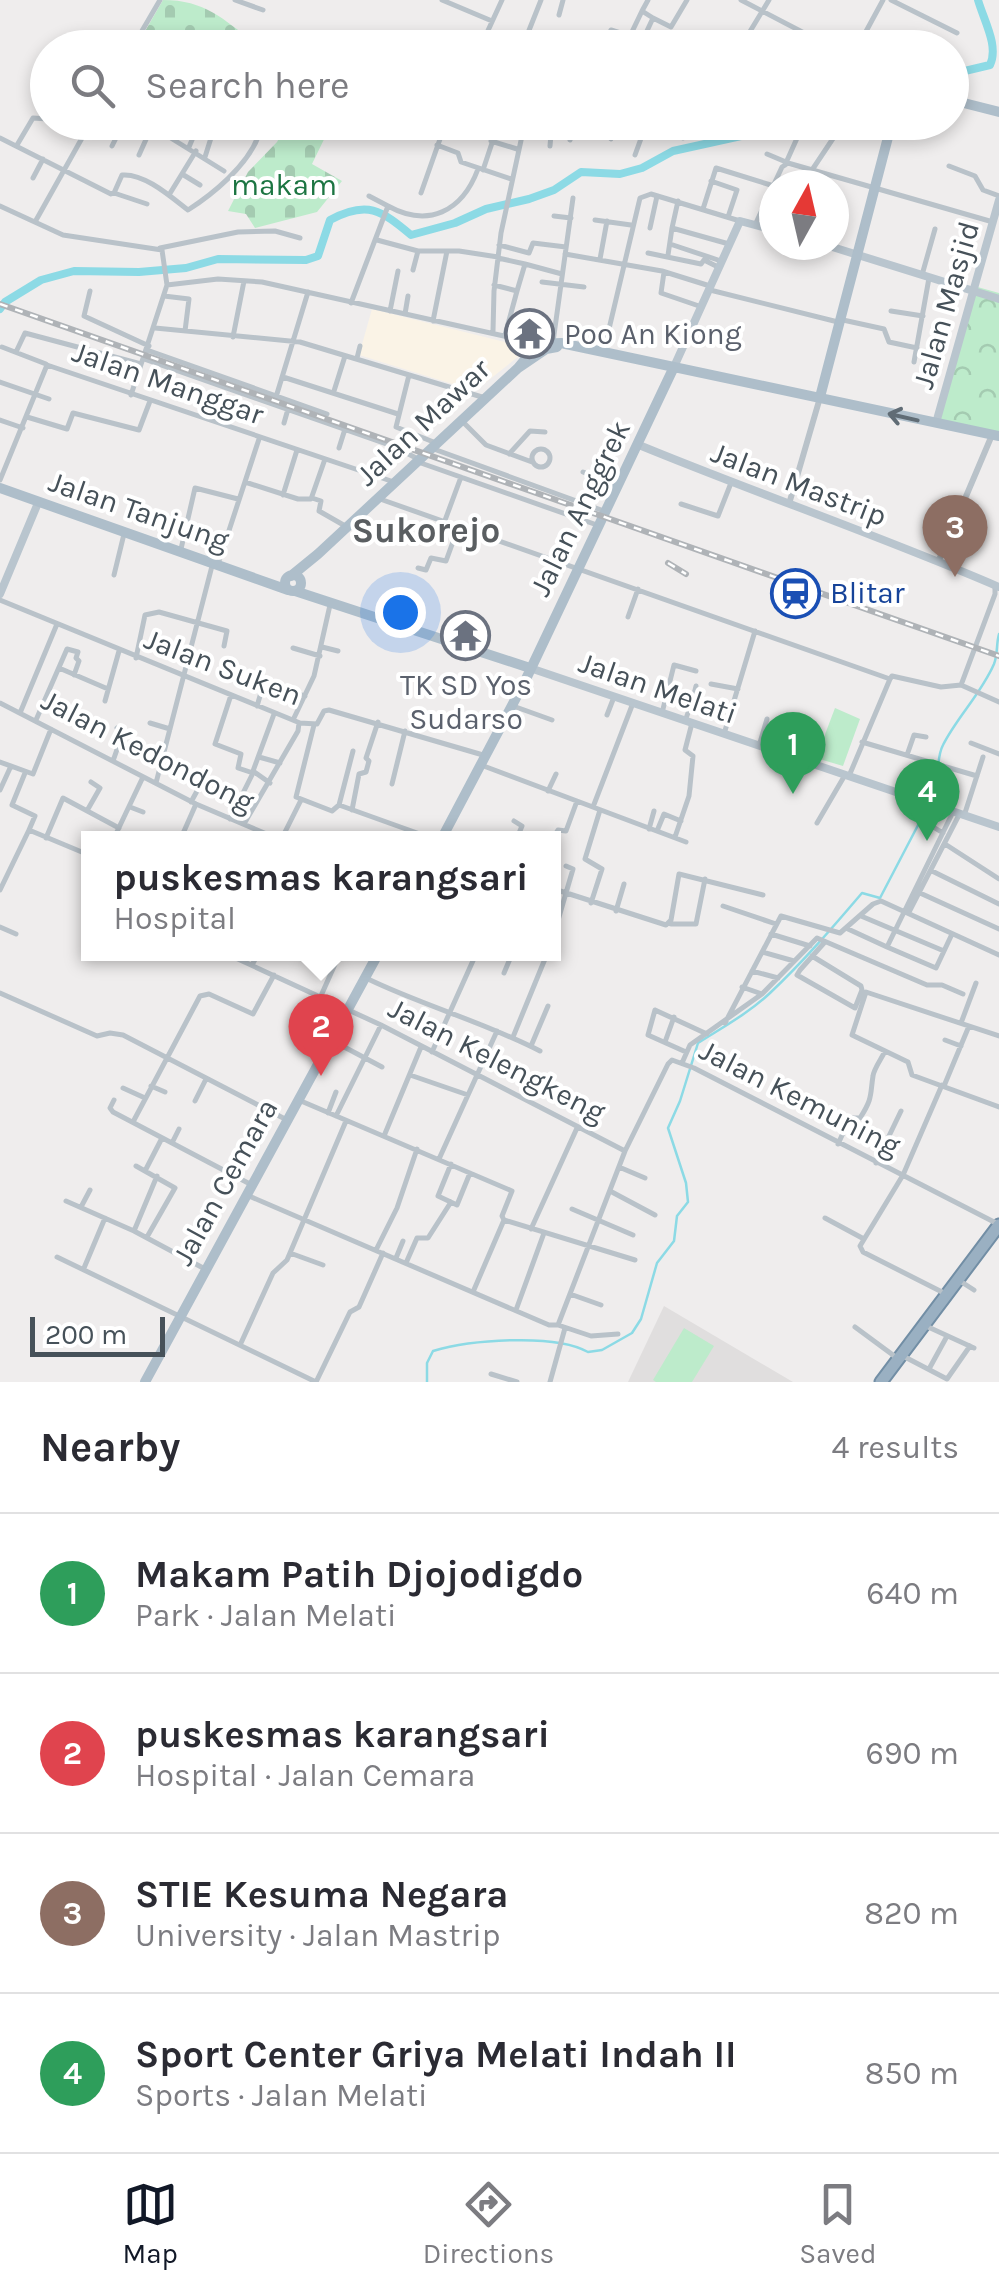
<!DOCTYPE html>
<meta charset="utf-8">
<style>
body{margin:0;font-family:Karla,sans-serif;background:#f2f2f3;color:#2b2b33}
.compass{position:absolute;left:759px;top:170px;width:90px;height:90px;border-radius:50%;background:#fff;box-shadow:0 5px 15px #0003;rotate:8deg}
.scale{position:absolute;left:30px;bottom:25px;width:135px;box-sizing:border-box;padding-left:10px;border:5px solid #465159;border-top:0;font-size:28px;line-height:35px;white-space:nowrap;color:#465159;-webkit-text-stroke:8px #fff;paint-order:stroke}
.you{position:absolute;left:400px;top:612px;width:35px;height:35px;margin:-25px;border:8px solid #fff;border-radius:50%;background:#1a73e8;box-shadow:0 0 0 15px #1a73e833}
.badge{display:grid;place-items:center;width:65px;height:65px;border-radius:50%;background:#111827;color:#fff;font-size:32px;font-weight:700}
.pin{position:absolute;translate:-50% -82px;filter:drop-shadow(0 2px 5px #0008)}
.pin::after{content:'';position:absolute;top:52px;width:35px;height:30px;background:inherit;clip-path:polygon(0 0,100% 0,50% 100%)}
.popup{position:absolute;left:81px;top:831px;width:480px;height:130px;box-sizing:border-box;display:grid;place-content:center;border-radius:0px;background:#fff;filter:drop-shadow(0 2px 8px #0005);font-size:32px;white-space:nowrap;color:#7c7c81}
.popup b{font-size:38px;color:#2b2b33}
.popup::after{content:'';position:absolute;left:50%;top:100%;margin-left:-20px;border:20px solid transparent;border-top-color:#fff}
.list{margin:0;padding:0;list-style:none}
h2{display:flex;justify-content:space-between;align-items:center;height:130px;margin:0;padding:0 40px;font-size:42px}
h2 small{font-size:32px;font-weight:400;color:#7c7c81}
.list li{display:grid;grid-template-columns:65px 1fr auto;gap:30px;align-items:center;box-sizing:border-box;height:160px;padding:0 40px;border-top:2px solid #e1e1e2}
.list b{display:block;font-size:38px;white-space:nowrap}
.list p{margin:0;font-size:32px;white-space:nowrap;color:#7c7c81}
.list em{font-size:32px;font-style:normal;color:#7c7c81}
.icon{flex:none;width:55px;height:55px;fill:none;stroke:currentColor;stroke-width:2;stroke-linecap:round;stroke-linejoin:round}
.map{position:relative;flex:none;width:999px;height:1382px;overflow:hidden}
.search{position:absolute;background:#fff;box-shadow:0 5px 15px #0003;left:30px;right:30px;top:30px;height:110px;display:flex;align-items:center;gap:25px;box-sizing:border-box;padding:0 35px;border-radius:55px;color:#7c7c81;font-size:38px}
.sheet{height:770px;background:#fff}
nav{display:flex;justify-content:space-around;align-items:center;box-sizing:border-box;height:140px;border-top:2px solid #e1e1e2;background:#fff;font-size:28px;color:#7c7c81}
nav a{display:grid;justify-items:center;gap:5px}
nav .on{color:#111827}
.map>svg:first-child{display:block}
</style>
<div class="map">
<svg width="999" height="1382" viewBox="0 0 999 1382">
<defs>
<pattern id="cemetery-stones" width="16" height="16" patternUnits="userSpaceOnUse" patternTransform="scale(2.5)"><rect width="16" height="16" fill="#bdebcb"/><path d="M2 7V4a2 2 0 0 1 4 0v3zM10 15v-3a2 2 0 0 1 4 0v3z" fill="#a4cbb1"/></pattern>
<pattern id="park-crowns" width="20" height="18" patternUnits="userSpaceOnUse" patternTransform="scale(2.5)"><rect width="20" height="18" fill="#bdebcb"/><path d="M2 6a3 3 0 1 1 6 0M12 15a3 3 0 1 1 6 0" fill="none" stroke="#a4cbb1"/></pattern>
</defs>
<rect width="100%" height="100%" fill="#efeded"/>
<path fill="#faf3e6" d="M372,309L529,348L475,391L359,355Z"/>
<path fill="#e0dede" d="M664,1306L793,1382H628Z"/>
<path fill="url(#cemetery-stones)" d="M163,0C205,0 223,19 255,43L254,47H168L144,33Z
M287,123H332L312,164L342,181L317,212L255,228L246,214L228,211L248,172L277,142Z"/>
<path fill="url(#park-crowns)" d="M974,286L999,293V434L938,422Z"/>
<path fill="#bdebcb" d="M835,708L860,719L843,766L816,758Z
M684,1328L714,1346L692,1382H656L653,1380Z"/>
<g fill="none" stroke-linecap="round" stroke-linejoin="round">
<path stroke="#8cdae5" stroke-width="2.5" d="M931,799C941,779 935,760 943,745C957,717 981,694 994,664C998,654 996,644 999,634
M427,1382V1363L433,1351C470,1340 555,1333 588,1352L602,1350L632,1333L641,1319L657,1263L674,1241L677,1216L688,1202L686,1183L668,1128L680,1101L698,1043C723,1027 749,1013 770,993C803,962 833,927 862,893L880,898L928,806"/>
<path stroke="#8cdae5" stroke-width="8" d="M952,74L990,65C999,46 984,21 978,0
M0,309L5,302L41,280L74,271L139,272L186,268L218,259L306,260L318,256L330,220C367,200 381,210 411,235L455,223L486,209L529,199L554,190L581,172L620,174L642,168L673,151L741,136L772,122"/>
<defs>
<path id="trunk" d="M881,1382L999,1225"/>
</defs>
<use href="#trunk" stroke="#728ea5" stroke-width="15"/>
<path stroke="#b9c2c9" stroke-width="5" d="M235,0L263,10
M442,0L492,21
M648,0L642,11L653,18
M741,0L833,48
M891,0L957,33
M559,15L563,0
M132,48L160,0
M480,48L502,0
M522,48L541,0
M604,48L611,30L630,36L642,11
M639,48L653,18L671,27L687,0
M740,48L769,0
M857,48L883,0
M56,122L84,135
M145,122L224,171
M584,122L588,124
M646,122L683,138L694,122
M0,138L111,194L114,193L122,175C144,173 170,196 188,210C213,194 247,166 258,137
M611,139L617,122
M570,140L577,122
M491,141L517,149
M17,145L33,118L48,119
M437,145L458,153L461,162L511,179
M112,146L124,122
M550,146L552,122
M189,147L197,128L203,122
M767,154L786,162
M139,155L152,126
M635,155L647,122
M205,157L216,122
M785,165L802,127
M949,166L975,176L983,190L999,196
M483,170L499,122
M812,170L844,122
M182,174L200,185
M33,178L43,159
M711,181L737,190L728,217
M114,193L147,204
M421,193L446,122
M169,195L196,151
M369,196L388,206
M678,201L672,228L729,244
M0,206L63,235L162,250L167,285L131,395
M703,209L716,168L774,186
M554,216L571,218
M595,220L631,225
M35,222L91,122
M755,225L782,167L788,163L993,222
M650,228L657,196
M377,240L418,251H459L498,257
M670,244L721,261
M499,245L529,253L533,243L566,247
M160,248L238,232L275,231L300,238
M648,253L701,264L704,260L718,267
M565,254L662,271L710,286
M668,255L672,228
M498,258L525,264L517,291
M600,259L607,221
M525,264L562,274
M413,270L418,251
M664,272L661,293L699,306
M922,275L935,229
M542,282L584,287
M167,285L218,279L262,282L535,343
M494,285L517,291L505,335
M710,290L838,322
M90,291L84,316L149,346
M164,296L189,299L185,331
M351,303L388,206C428,228 462,212 478,169
M390,311L398,271
M891,311L923,316
M405,314L408,296
M843,320L884,329L889,342L917,348
M433,321L447,251
M155,328L300,342L482,397
M493,331L494,291L501,233L525,122
M233,337L244,281
M553,342L573,198
M2,347L46,364
M147,350L327,414
M604,350L640,198L651,194L740,221
M16,352L25,333L141,364
M357,358L360,346
M144,359L395,447L418,459
M914,362L929,278
M409,375L396,427L436,443
M283,377L398,414
M0,382L49,399
M334,391L345,356
M276,397L308,292
M27,417L67,429L73,413L139,430L150,401
M0,420L23,428
M463,422L486,445L532,462
M284,423L288,409
M339,448L345,429
M431,448L604,511
M532 458a9 9 0 1 1 18 0a9 9 0 1 1-18 0Z
M509,454L530,431L545,432
M418,462L597,525
M583,472L616,485
M0,480L47,365L394,482
M245,482L298,499H311L325,459
M283,495L297,450
M312,498L321,501L319,511L347,527
M380,499L890,679L892,676L941,687L961,685L995,594V586
M681,504L718,516L731,483
M444,523L461,477
M181,549L195,488L238,499
M218,564L259,439
M418,568L426,570L431,558L446,561L458,528
M114,575L124,534
M0,600L300,723L317,724L324,711L329,710L483,755
M628,617L638,589
M322,647L338,651
M293,648L320,656
M136,658L145,615L159,612L227,631L224,646
M59,668L108,689
M711,684L738,689
M961,685L999,702
M279,689L305,696
M667,694L692,702L696,686
M105,701L119,651
M0,703L196,804L276,838
M257,706L263,686
M513,706L552,720
M20,713L57,624
M662,713L674,665L696,671
M607,715L614,697
M36,720L67,649L78,652L76,658L79,661L74,675
M293,720L314,676L330,605
M685,721L692,702
M150,723L170,729
M314,725L296,797L332,811L339,805L431,838
M413,733L419,715
M724,734L755,631
M862,742L977,776
M971,743L999,754
M759,746L767,719
M907,755L914,735L926,737
M259,757L280,763
M113,761L122,735L117,728
M0,762L33,774L51,729
M481,765L686,842
M25,773L12,805L35,816L29,830
M849,776L890,679
M156,783L212,566
M270,783L253,771L274,714
M392,784L405,731
M0,790L11,766
M548,791L556,774
M913,798L914,815L943,833
M191,802L197,791
M339,805L353,751
M130,807L143,812
M593,807L633,703
M88,809L100,788L91,782
M352,810L359,774L366,772L369,761L366,758L378,722
M964,816L983,757
M230,819L253,773L238,768L241,754L215,744L231,695
M514,821L522,826L517,838
M817,823L845,775
M244,824L298,731L299,723
M649,829L654,811
M657,831L664,814L681,821
M675,837L689,796L693,756L685,750L692,723
M46,838L63,798L119,828
M114,838L143,777
M181,838L196,804
M282,838L301,800
M553,838L558,830L566,831L577,801
M945,844L999,879
M932,871L999,904
M554,889L666,925L671,920L679,874L763,895
M0,890L29,830L89,855
M920,893L999,929
M591,903L602,869L585,859L600,810
M723,906L776,924
M616,911L624,884
M909,912L959,815
M861,916L944,951
M671,924H696L705,879
M0,927L16,934
M848,929L887,947L953,812
M554,934L573,869L566,866
M771,934L810,946
M887,947L936,968L952,934
M762,952L794,961
M227,954L381,1025L625,1151
M317,954L336,962L320,998
M812,956L861,986L862,990L855,1008L797,975L800,970L824,943
M252,965L258,954
M752,971L778,978
M504,973L512,954
M368,979C424,1006 484,1022 540,1051
M742,987L762,994
M0,993L97,1036L110,1033L123,1035L287,1120
M725,1023L781,916L840,933L873,904L881,901L999,955
M961,1023L976,983
M999,1036L866,992L852,1035L908,1062L912,1075L999,1107
M513,1037L547,954
M296,1040L324,1053
M331,1040L382,1067
M945,1040L961,1046
M665,1042L674,1017
M531,1046L548,1006
M432,1052L476,954
M686,1052L648,1035L655,1010L707,1034
M682,1063L690,1045L762,994L817,938L927,985H942L963,994
M410,1075L468,1095
M942,1085L903,1175L860,1246L863,1252L946,1294
M151,1086L165,1092
M944,1086L969,1026
M123,1088L145,1098
M114,1100L110,1108L113,1112L250,1184
M195,1101L206,1079
M301,1101L512,1191L502,1216L504,1220L473,1292
M328,1113L336,1092
M336,1116L381,1025
M133,1122L200,996L209,994L253,1014L274,975
M384,1136L421,1047
M172,1143L179,1129
M838,1144L850,1118H860C873,1098 870,1095 873,1076C874,1068 882,1058 885,1051
M439,1159L497,1031
M876,1163L901,1111
M451,1164L438,1196L457,1205L470,1173
M136,1166L175,1188L147,1237
M619,1167L645,1178
M145,1171L162,1138
M610,1191L655,1215
M249,1196L549,1325H558L625,1151L668,1064L672,1060L694,1068L996,1223
M66,1201L134,1231L205,1269
M81,1207L90,1190
M572,1209L633,1235
M825,1218L864,1239
M504,1220L635,1260
M531,1229L577,1128
M134,1231L157,1176
M376,1250L397,1208L417,1149
M290,1253L323,1265
M57,1257L316,1382L350,1312L359,1307L383,1253
M396,1258L403,1241
M406,1263L417,1238H428L451,1202
M84,1268L105,1218
M960,1281L974,1290
M570,1294L601,1305
M516,1310L544,1233
M558,1325L591,1336L618,1334
M926,1326L974,1348
M855,1327L897,1358
M241,1343L273,1273L287,1260L346,1121
M901,1355L947,1379L970,1346
M929,1369L946,1338
M491,1374L517,1382
M550,1382L565,1328"/>
<path stroke="#b9c2c9" stroke-width="6" d="M789,504L819,401
M939,560L992,435"/>
<path stroke="#b9c5ce" stroke-width="8" d="M826,245L999,299
M673,369L740,221L774,230
M936,423L999,200
M639,445C758,494 881,536 999,587
M0,594L38,503
M530,668L999,827"/>
<path stroke="#aebeca" stroke-width="10" d="M952,100L999,112
M518,368L538,344L561,343L999,436
M820,397L892,122
M0,488L288,590
M285 583a8 8 0 1 1 16 0a8 8 0 1 1-16 0Z
M291,576L318,554L518,368L546,349L557,347
M295,591L530,668
M442,838L526,679L673,369
M145,1382L378,954"/>
<use href="#trunk" stroke="#9ab0c2" stroke-width="11"/>
<defs>
<path id="rail" d="M0,304L999,656
M668,563L686,574"/>
</defs>
<use href="#rail" stroke="#afb3b7" stroke-width="6"/>
<use href="#rail" stroke="#fff" stroke-width="2.5" stroke-dasharray="8" stroke-linecap="butt"/>
</g>
<defs><path id="oneway-shaft" d="M-6 0H5M1.5-3L5.5 0L1.5 3" fill="none" stroke-width="1.6" stroke-linecap="round" stroke-linejoin="round" transform="scale(2.5)"/></defs>
<use stroke="#606c75" href="#oneway-shaft" transform="translate(903 417) rotate(-167)"/>
<defs>
<symbol id="temple-ring" viewBox="-11 -11 22 22"><circle r="9.5" fill="#fff" stroke="#6b7280" stroke-width="1.5"/><path d="M0-6L5-2H3V0L6.5 2.5H4V6H1.5V3h-3V6H-4V2.5H-6.5L-3 0V-2H-5Z" fill="#6b7280"/></symbol>
<symbol id="station-ring" viewBox="-11 -11 22 22"><circle r="9.5" fill="#fff" stroke="#1a4fb4" stroke-width="1.5"/><path d="M-3-6H3Q5-6 5-4V2Q5 4 3 4L4.5 6H3L1.5 4h-3L-3 6H-4.5L-3 4Q-5 4-5 2V-4Q-5-6-3-6ZM-3.5-4v3h7v-3ZM-3.5 1v1.5H-2V1ZM2 1v1.5H3.5V1Z" fill="#1a4fb4"/></symbol>
</defs>
<g fill-rule="evenodd">
<use href="#temple-ring" x="502" y="306" width="55" height="55"/>
<use href="#station-ring" x="768" y="566" width="55" height="55"/>
<use href="#temple-ring" x="438" y="608" width="55" height="55"/>
</g>
<g text-anchor="middle" stroke-width="8" stroke-linejoin="round" paint-order="stroke">
<g font-size="30" fill="#1c7542" stroke="#fff">
<text x="284" y="195">makam</text>
</g>
<g font-size="30" fill="#465159" stroke="#fff">
<text transform="translate(946 305) rotate(-74)" y="10">Jalan Masjid</text>
<text transform="translate(168 383) rotate(19)" y="10">Jalan Manggar</text>
<text transform="translate(423 422) rotate(-43)" y="10">Jalan Mawar</text>
<text transform="translate(799 484) rotate(21)" y="10">Jalan Mastrip</text>
<text transform="translate(580 508) rotate(-64)" y="10">Jalan Anggrek</text>
<text transform="translate(139 511) rotate(19)" y="10">Jalan Tanjung</text>
<text transform="translate(223 667) rotate(21)" y="10">Jalan Suken</text>
<text transform="translate(658 688) rotate(19)" y="10">Jalan Melati</text>
<text transform="translate(148 751) rotate(27)" y="10">Jalan Kedondong</text>
<text transform="translate(497 1060) rotate(27)" y="10">Jalan Kelengkeng</text>
<text transform="translate(800 1098) rotate(27)" y="10">Jalan Kemuning</text>
<text transform="translate(225 1182) rotate(-61)" y="10">Jalan Cemara</text>
</g>
<g font-size="30" fill="#5b616d" stroke="#fff" text-anchor="start">
<text x="564" y="344">Poo An Kiong</text>
<text x="466" y="695" text-anchor="middle">TK SD Yos<tspan x="466" dy="34">Sudarso</tspan></text>
</g>
<g font-size="30" fill="#164399" stroke="#fff" text-anchor="start">
<text x="830" y="603">Blitar</text>
</g>
<g font-size="35" font-weight="bold" fill="#5a5e61" stroke="#fff">
<text x="426" y="542">Sukorejo</text>
</g>
</g>
</svg>
<svg class="compass" viewBox="-18 -18 36 36"><path d="M0-13l5 13h-10z" fill="#e53935"/><path d="M0 13l5-13h-10z" fill="#7c7c81"/></svg>
<div class="scale">200 m</div>
<div class="you"></div>
<div class="pin badge" style="left:793px;top:794px;background:#2e9e5b">1</div>
<div class="pin badge" style="left:321px;top:1076px;background:#e0444e">2</div>
<div class="popup"><b>puskesmas karangsari</b>Hospital</div>
<div class="pin badge" style="left:955px;top:577px;background:#8d6e63">3</div>
<div class="pin badge" style="left:927px;top:841px;background:#2e9e5b">4</div>
<div class="search"><svg class="icon" aria-label="search" viewBox="0 0 24 24"><circle cx="10" cy="10" r="6"/><path d="M15 15l6 6"/></svg>Search here</div>
</div>
<section class="sheet">
<h2>Nearby<small>4 results</small></h2>
<ul class="list">
<li><span class="badge" style="background:#2e9e5b">1</span><div><b>Makam Patih Djojodigdo</b><p>Park · Jalan Melati</p></div><em>640 m</em></li>
<li><span class="badge" style="background:#e0444e">2</span><div><b>puskesmas karangsari</b><p>Hospital · Jalan Cemara</p></div><em>690 m</em></li>
<li><span class="badge" style="background:#8d6e63">3</span><div><b>STIE Kesuma Negara</b><p>University · Jalan Mastrip</p></div><em>820 m</em></li>
<li><span class="badge" style="background:#2e9e5b">4</span><div><b>Sport Center Griya Melati Indah II</b><p>Sports · Jalan Melati</p></div><em>850 m</em></li>
</ul>
</section>
<nav>
<a class="on"><svg class="icon" aria-label="map" viewBox="0 0 24 24"><path d="M3 6l6-2 6 2 6-2v14l-6 2-6-2-6 2zM9 4v14M15 6v14"/></svg>Map</a>
<a><svg class="icon" aria-label="directions" viewBox="0 0 24 24"><path d="M12 3l9 9-9 9-9-9zM9 14v-3h6M13 9l2 2-2 2"/></svg>Directions</a>
<a><svg class="icon" aria-label="saved" viewBox="0 0 24 24"><path d="M7 4h10v16l-5-4-5 4z"/></svg>Saved</a>
</nav>
